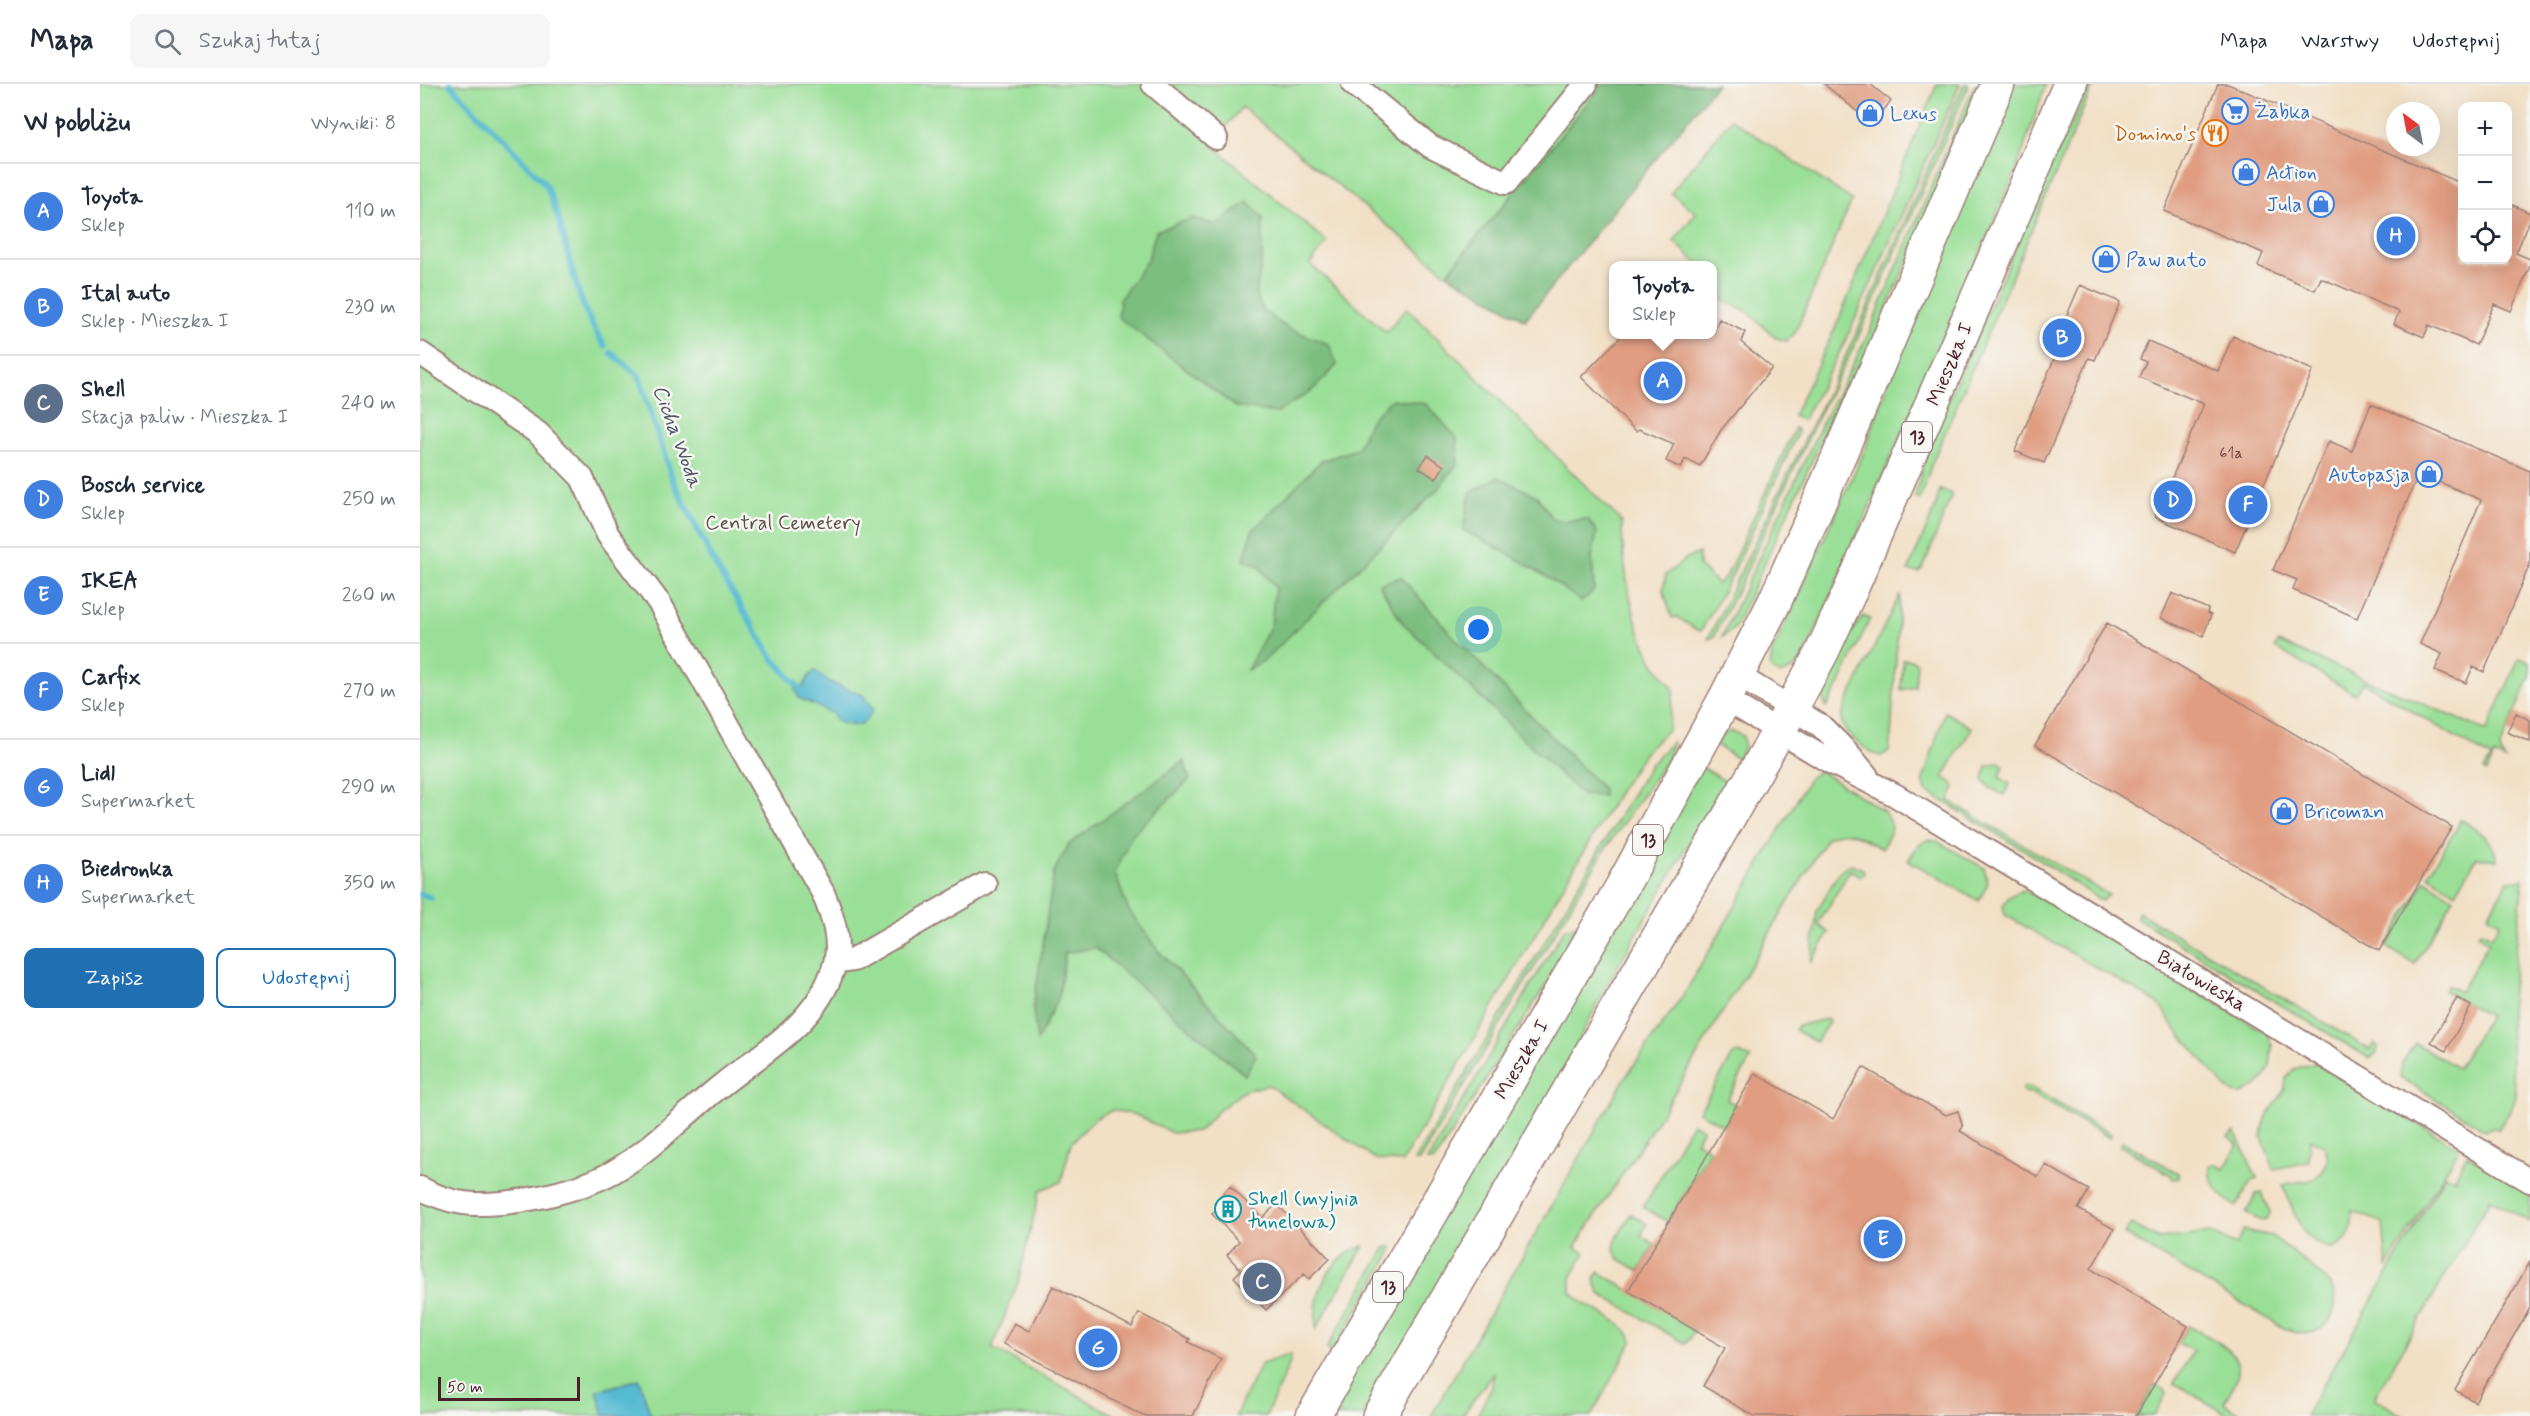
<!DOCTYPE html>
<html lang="pl">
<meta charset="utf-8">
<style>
body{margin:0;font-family:Mynerve,sans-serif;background:#f6f6f7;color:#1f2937}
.controls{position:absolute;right:18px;top:18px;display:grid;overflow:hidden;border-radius:12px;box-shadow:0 6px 24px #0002}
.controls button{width:54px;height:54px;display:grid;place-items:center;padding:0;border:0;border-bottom:2px solid #e0e1e3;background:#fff;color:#1f2937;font:30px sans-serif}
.compass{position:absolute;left:1966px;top:18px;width:54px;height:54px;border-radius:50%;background:#fff;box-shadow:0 6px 24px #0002;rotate:328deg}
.scale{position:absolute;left:18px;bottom:15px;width:142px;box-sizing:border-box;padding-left:6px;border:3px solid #4a1f2b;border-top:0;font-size:16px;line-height:21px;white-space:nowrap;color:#4a1f2b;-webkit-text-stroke:4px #f6f6f2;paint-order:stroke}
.you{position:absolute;left:1059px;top:546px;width:21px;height:21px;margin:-15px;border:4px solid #fff;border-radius:50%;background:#1a73e8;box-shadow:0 0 0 9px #1a73e833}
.badge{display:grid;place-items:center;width:39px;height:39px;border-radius:50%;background:#1f6fb2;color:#fff;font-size:20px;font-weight:700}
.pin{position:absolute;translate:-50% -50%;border:3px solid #fff;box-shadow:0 2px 6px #0006}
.popup{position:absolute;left:1189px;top:177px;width:108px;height:78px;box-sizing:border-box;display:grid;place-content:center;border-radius:12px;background:#fff;filter:drop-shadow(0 2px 4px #0005);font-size:20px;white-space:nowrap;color:#747a83}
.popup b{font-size:22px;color:#1f2937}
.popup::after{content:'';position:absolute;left:50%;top:100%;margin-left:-12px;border:12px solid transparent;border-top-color:#fff}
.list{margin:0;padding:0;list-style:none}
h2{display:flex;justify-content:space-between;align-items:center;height:78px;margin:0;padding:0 24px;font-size:26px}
h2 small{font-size:20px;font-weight:400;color:#747a83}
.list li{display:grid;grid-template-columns:39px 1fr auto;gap:18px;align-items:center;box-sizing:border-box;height:96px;padding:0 24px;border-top:2px solid #e0e1e3}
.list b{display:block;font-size:22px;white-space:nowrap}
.list p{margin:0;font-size:20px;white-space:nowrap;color:#747a83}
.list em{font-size:20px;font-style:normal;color:#747a83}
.actions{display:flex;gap:12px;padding:18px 24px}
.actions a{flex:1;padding:14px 0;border:2px solid #1f6fb2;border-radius:12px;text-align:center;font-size:21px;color:#1f6fb2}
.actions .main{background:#1f6fb2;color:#fff}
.icon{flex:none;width:33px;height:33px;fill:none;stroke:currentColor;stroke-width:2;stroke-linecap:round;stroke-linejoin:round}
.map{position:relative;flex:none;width:2110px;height:1332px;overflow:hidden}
header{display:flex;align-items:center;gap:36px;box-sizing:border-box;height:84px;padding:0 30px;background:#fff;border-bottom:2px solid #e0e1e3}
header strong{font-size:28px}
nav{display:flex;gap:33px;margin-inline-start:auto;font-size:21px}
.search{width:420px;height:54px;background:#f6f6f7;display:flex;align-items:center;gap:15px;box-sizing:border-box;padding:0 21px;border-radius:12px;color:#747a83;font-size:22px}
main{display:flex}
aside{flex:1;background:#fff}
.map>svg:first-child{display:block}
</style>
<header>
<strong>Mapa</strong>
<div class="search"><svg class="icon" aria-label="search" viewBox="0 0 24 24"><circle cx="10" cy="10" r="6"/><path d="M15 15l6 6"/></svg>Szukaj tutaj</div>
<nav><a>Mapa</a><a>Warstwy</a><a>Udostępnij</a></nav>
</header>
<main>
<aside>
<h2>W pobliżu<small>Wyniki: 8</small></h2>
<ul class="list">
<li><span class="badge" style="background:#3f7fe0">A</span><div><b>Toyota</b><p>Sklep</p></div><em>110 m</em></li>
<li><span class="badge" style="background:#3f7fe0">B</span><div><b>Ital auto</b><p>Sklep · Mieszka I</p></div><em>230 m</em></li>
<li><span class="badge" style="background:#5c6f8a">C</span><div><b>Shell</b><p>Stacja paliw · Mieszka I</p></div><em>240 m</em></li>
<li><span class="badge" style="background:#3f7fe0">D</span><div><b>Bosch service</b><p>Sklep</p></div><em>250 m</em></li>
<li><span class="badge" style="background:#3f7fe0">E</span><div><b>IKEA</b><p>Sklep</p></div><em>260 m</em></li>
<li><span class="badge" style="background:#3f7fe0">F</span><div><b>Carfix</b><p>Sklep</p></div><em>270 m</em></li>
<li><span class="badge" style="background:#3f7fe0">G</span><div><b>Lidl</b><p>Supermarket</p></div><em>290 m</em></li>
<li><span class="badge" style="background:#3f7fe0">H</span><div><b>Biedronka</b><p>Supermarket</p></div><em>350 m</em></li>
</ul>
<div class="actions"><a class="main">Zapisz</a><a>Udostępnij</a></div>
</aside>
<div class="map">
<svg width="2110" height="1332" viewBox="0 0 2110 1332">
<rect width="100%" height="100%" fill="#f6f6f2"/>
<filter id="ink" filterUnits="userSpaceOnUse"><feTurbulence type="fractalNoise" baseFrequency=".0167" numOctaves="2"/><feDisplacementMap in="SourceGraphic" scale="12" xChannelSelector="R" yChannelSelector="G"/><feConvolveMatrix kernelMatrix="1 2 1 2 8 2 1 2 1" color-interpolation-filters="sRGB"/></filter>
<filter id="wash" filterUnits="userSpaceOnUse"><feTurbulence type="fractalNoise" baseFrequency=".008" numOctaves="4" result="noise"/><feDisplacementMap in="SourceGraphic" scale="24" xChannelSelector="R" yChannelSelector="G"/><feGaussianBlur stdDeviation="1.35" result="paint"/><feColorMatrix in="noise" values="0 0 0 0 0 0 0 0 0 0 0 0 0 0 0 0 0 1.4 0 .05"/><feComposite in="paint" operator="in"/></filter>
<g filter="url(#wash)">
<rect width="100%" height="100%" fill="#f2e0c6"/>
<path fill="#9adf97" stroke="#727f61" stroke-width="1.5" d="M0,0H1183L1027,190L822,23L791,60L907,158L890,180L966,248L987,224L1202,438C1202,482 1211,537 1232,576C1238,586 1247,596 1254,606L1248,646L1225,668L1198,709L982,1078L957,1076L848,1001L824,1007L799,1026L779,1047L752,1049L716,1031L692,1026L676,1034L651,1059L641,1098L620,1106L598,1198L572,1264L696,1332H0Z
M1517,0H1540L1424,260L1383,336L1373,332L1417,240Z
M1544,0H1549L1433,265L1403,322L1320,501L1293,554L1288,555L1436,250Z
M1555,0H1565L1454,254L1427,302L1314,545L1302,553L1406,331L1447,253Z
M1591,0H1626L1597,84L1384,573L1373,585L1360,591L1350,584L1352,568L1446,363L1468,298Z
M1671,0H1674L1512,379L1500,415L1495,413L1506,368L1632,79Z
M1311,35L1432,116L1375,249L1367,257L1356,254L1327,227L1293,212V203L1296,199L1293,195L1292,182L1279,181L1254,157L1276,129L1251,109Z
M1375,344L1378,348L1312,491L1281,547L1277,546L1257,533L1252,534L1243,505L1246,491L1267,474L1279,469V482L1298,500L1307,491Z
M1520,406L1532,410L1503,484L1499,488L1488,487L1515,424Z
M1480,510L1471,652L1469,667L1461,672C1450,670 1425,651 1422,639C1420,632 1426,622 1428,616Z
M1443,532L1450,535L1419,601L1406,623C1391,596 1428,554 1443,532Z
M1858,558L2067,647L2099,574L2110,578V593L2080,663L2081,670L2085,676L2074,671L2067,688L2064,686L2071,674L1943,598L1935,610L1855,564Z
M1483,575L1492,576L1497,579L1495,603L1481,606Z
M1525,628L1552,644L1523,693L1532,699L1535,703L1529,717L1689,811L1682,817L1609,769L1506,707L1503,696Z
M1311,647L1323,652L1324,663L1318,675L1296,661L1302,651Z
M1253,657L1248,674L1183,768L999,1077H994L1230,681Z
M1579,678L1584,682L1579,693L1590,700L1584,711L1570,704L1563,695L1567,682Z
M1282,683L1305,697L1186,903L1139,995L943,1332H906Z
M1400,687L1464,727L1471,741L1470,749L1462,765C1444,755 1425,740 1406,755L1241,1031L1155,1163L1165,1169L1151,1194V1208C1165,1227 1208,1234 1212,1258L1171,1332H1057L1072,1302L1074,1288L1042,1332H1011L1205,994L1266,907L1390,693Z
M2040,735C2058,746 2073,754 2077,776L2057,773L2036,809L2008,791L2038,742Z
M1508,756L1517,757L1564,784L1568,799L1559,817L1488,776L1499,760Z
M1431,780L1443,785L1444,790L1441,792L1430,786L1398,840L1409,849L1391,879L1397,827L1419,788Z
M2103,795L2090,926L2092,987L2096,1012L2094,1019L2078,1046L2074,1043L2065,1046L1980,993L1982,979L1995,959L2038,984L2069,932L2024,907L2027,901L2040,908L2069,858L2058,851L2060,847L2072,852L2080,839L2068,831L2088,797Z
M2005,796L2034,814L1995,880L1966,863Z
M1603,806L1636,822L1848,950L1852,962L1850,982L1845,993L1836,1002L1822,1010L1814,1009L1803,1001L1756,945L1738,919L1585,831L1583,822C1587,813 1593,810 1603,806Z
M1718,828L1950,966L1954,959L1958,963L1957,969L1949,974L1717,834Z
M1155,842L1142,876L1014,1077H1007L1144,845Z
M1407,935L1409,938L1396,958L1375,946L1377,942Z
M1319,969L1331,974L1307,1016L1316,1021L1304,1042L1279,1028L1313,971Z
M1895,979L2040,1064L1967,1183L1963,1139L1932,1127C1933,1146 1930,1158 1912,1164C1880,1161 1874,1126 1863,1101C1885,1094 1901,1103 1908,1074L1904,1061L1890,1055L1888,1078L1854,1085L1842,1054L1845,1035L1865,1005L1866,994L1874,985Z
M1604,1003H1610L1691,1050L1690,1054L1609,1008L1604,1009L1602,1006Z
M1272,1039L1283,1045L1276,1057L1290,1066L1248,1138L1223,1123Z
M1815,1048L1837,1094L1831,1097L1816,1123C1804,1115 1786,1097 1790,1082L1795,1080L1804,1085L1818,1061L1808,1053Z
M1702,1057L1758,1089V1094L1752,1095L1751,1091L1701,1062Z
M2047,1071L2110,1108V1138L2068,1114L2070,1115L1954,1314L1983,1332H1885L2025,1091L2035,1096L2037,1095L2034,1093Z
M1842,1108L1850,1129L1847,1135L1839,1136L1826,1129L1836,1110Z
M1211,1130L1227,1140L1221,1152L1235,1160L1219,1187L1199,1175L1194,1166L1196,1155Z
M1711,1140L1739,1155L1790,1149L1816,1161L1824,1146C1833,1150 1842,1149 1851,1152C1855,1153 1906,1195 1909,1199C1923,1217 1912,1246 1889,1249C1880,1251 1870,1247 1862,1243L1704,1150Z
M944,1162L896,1245C893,1209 907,1174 944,1162Z
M966,1163H972V1167L911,1270L907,1264Z
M1179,1188L1275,1246L1266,1260L1180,1210L1174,1196Z
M1768,1242C1786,1252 1826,1266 1817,1293C1814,1302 1808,1311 1804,1319L1825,1332H1810L1754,1299L1773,1267L1758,1259Z
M871,1270V1276L846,1332H815L841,1280Z
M1735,1300L1744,1306L1746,1310L1734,1332H1716Z"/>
<path fill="#7bbe80" stroke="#626e56" stroke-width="1.5" d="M1183,0H1297L1105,236L1027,190Z
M828,118L843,134L842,174L836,210L843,227L871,246L909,260L917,281L894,305L857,329L816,323L698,233L700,215L728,175L736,147L773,134L796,141Z
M972,315L1006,320L1037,354L1038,379L1018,405L845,576L827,586L851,541L855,503L839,482L824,475L832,447L901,377L937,365L951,335Z
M1078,393L1117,412L1133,435L1145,437L1168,435L1177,448L1172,473L1174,506L1161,518C1125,488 1084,468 1043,446L1050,409Z
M981,493L1032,551L1183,705V712L1162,711L981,537L959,500Z
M764,677L770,695L712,751L695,789L708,825L737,865L836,971L825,991L675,864L645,869L639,912L617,957L613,924L634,788L649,760Z"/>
<path fill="#54bad2" stroke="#4f6c7e" stroke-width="1.5" d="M395,587L412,599L443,611L453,625C446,644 433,644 416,637L413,630L379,614L375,605L383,603L390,591Z
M219,1295L231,1332H184L177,1307Z"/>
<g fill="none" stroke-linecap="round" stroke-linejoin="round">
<path stroke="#54bad2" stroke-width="6" d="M30,0L126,101C150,155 149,211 185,262
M191,269L219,292L253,397L297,484L352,573L380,605
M0,810L11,814"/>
</g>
<g id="blocks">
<path fill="#e09d82" d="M1404,0H1450L1471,17L1452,40Z
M1798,0H1808L2043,100V176H2088V119L2110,129V136L2096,169L2110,175V182L2091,227L2074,220L2056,261L2009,241L2004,253L1974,240L1979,228L1901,194L1895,206L1838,182L1843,169L1744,127Z
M1660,201L1700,218L1675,276L1669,274L1624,379L1595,367L1640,261L1635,259Z
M1299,235L1325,248L1321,258L1352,284L1301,346L1280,382L1265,375L1261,384L1246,377L1254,360L1219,345L1216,347L1161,293L1203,250H1293Z
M1813,252L1893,286L1815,468L1735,433L1784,320L1719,293L1726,278L1720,275L1728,257L1798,287Z
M1951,320L2110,387V480L2064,588L2053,583L2046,599L2015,586L2022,570L2000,560L2061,416L1999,389L1937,534L1873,506L1877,496L1853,486L1909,357L1932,367Z
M1008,371L1024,382L1016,395L999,384Z
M1752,509L1788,525L1787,529L1791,531L1783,552L1741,534Z
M1687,539L2032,743L1959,867L1615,661Z
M2096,629L2110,636V658L2087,648Z
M2037,914L2051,922L2026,967L2011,958Z
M1443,983L1526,1031L1538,1027L1543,1043L1540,1047L1618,1093L1626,1081L1669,1106L1658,1125L1694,1145L1671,1185L1768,1242L1716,1332H1334L1283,1302L1305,1264L1208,1207L1335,989L1413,1035Z
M810,1102L842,1134L857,1120L910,1175L889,1195L884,1190L846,1226L814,1193L821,1186L807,1171L819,1157L792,1130L802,1120L798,1115Z
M2110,1178V1224L2055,1318L2035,1306Z
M633,1202L712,1243L719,1229L770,1255L768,1258L801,1275L773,1332H723L584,1260L594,1239L609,1247Z"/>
</g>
</g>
<g filter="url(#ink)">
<use href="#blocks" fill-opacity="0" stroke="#9e8078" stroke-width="1.5"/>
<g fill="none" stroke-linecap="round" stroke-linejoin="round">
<defs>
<path id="street" d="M733,0L796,54
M933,0L1010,62L1086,99L1166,0
M0,269L118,349L162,394L188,451L240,520L403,809C412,831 421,855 415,879C399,938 347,965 303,1000C266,1029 233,1065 193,1088C159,1107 96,1121 57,1120C38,1120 17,1113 0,1104
M1317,591L1401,642L1429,670L1447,692
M1305,615L1412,679L1475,711L2110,1097
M415,879L433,876L565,800"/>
<path id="primary" d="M893,1332L1203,801L1305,615L1354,519L1398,421L1578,0
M959,1332L1359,647L1402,568L1433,501L1650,0"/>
</defs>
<use href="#street" stroke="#9e8078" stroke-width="26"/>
<use href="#primary" stroke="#9e8078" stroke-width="36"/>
<use href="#street" stroke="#fff" stroke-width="22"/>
<use href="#primary" stroke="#fff" stroke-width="33"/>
</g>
</g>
<defs>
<symbol id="supermarket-ring" viewBox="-11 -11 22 22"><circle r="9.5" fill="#f6f6f2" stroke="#3f7fe0" stroke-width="1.5"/><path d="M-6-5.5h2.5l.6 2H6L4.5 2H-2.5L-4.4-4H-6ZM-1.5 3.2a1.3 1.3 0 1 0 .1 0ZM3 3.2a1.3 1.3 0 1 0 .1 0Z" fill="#3f7fe0"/></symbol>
<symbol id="shop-ring" viewBox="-11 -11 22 22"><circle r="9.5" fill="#f6f6f2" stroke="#3f7fe0" stroke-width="1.5"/><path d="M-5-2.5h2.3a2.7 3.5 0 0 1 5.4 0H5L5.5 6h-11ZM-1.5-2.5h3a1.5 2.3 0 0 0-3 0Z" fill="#3f7fe0"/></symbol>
<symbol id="restaurant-ring" viewBox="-11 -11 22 22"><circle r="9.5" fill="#f6f6f2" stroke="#e8710a" stroke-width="1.5"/><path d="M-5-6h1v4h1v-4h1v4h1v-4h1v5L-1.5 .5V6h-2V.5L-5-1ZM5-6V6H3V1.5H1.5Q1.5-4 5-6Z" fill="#e8710a"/></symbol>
<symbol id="building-ring" viewBox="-11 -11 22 22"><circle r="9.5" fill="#f6f6f2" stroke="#0f9aa8" stroke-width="1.5"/><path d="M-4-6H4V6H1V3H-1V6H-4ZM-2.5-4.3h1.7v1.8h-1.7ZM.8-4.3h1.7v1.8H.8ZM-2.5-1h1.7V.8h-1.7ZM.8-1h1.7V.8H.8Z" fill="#0f9aa8"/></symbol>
</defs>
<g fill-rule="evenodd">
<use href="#supermarket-ring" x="1800" y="12" width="30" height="30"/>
<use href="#shop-ring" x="1435" y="14" width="30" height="30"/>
<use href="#restaurant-ring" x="1780" y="34" width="30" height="30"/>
<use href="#shop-ring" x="1811" y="73" width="30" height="30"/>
<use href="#shop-ring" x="1886" y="105" width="30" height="30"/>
<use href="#shop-ring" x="1671" y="160" width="30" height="30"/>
<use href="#shop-ring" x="1994" y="375" width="30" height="30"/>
<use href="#shop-ring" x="1849" y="712" width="30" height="30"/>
<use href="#building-ring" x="793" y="1110" width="30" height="30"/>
</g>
<g text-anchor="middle" stroke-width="5" stroke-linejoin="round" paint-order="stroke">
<g font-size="16" fill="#703e41">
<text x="1811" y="374">61a</text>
</g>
<g fill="#f6f6f2" stroke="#7e6067" stroke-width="1.5">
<rect x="1482" y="338" width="30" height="30" rx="4.5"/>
<rect x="1213" y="741" width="30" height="30" rx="4.5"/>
<rect x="953" y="1188" width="30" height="30" rx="4.5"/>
</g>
<g font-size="18" font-weight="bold" fill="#4a1f2b">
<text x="1497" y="359">13</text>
<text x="1228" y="762">13</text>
<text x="968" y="1209">13</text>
</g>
<g font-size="20" fill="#366cbe" stroke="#f6f6f2" text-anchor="start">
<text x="1834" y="34">Żabka</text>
<text x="1470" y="36">Lexus</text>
<text x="1846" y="95">Action</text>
<text x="1882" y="127" text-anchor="end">Jula</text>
<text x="1706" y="182">Paw auto</text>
<text x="1990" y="397" text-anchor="end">Autopasja</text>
<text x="1884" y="734">Bricoman</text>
</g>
<g font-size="20" fill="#c56008" stroke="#f6f6f2" text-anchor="end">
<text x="1776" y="56">Domino's</text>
</g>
<g font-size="20" fill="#4a1f2b" stroke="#f6f6f2">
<text transform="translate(1529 280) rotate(-67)" y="7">Mieszka I</text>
<text transform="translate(1782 896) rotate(31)" y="7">Białowieska</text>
<text transform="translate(1101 975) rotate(-60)" y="7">Mieszka I</text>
</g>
<g font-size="20" fill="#5e4f46" stroke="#f6f6f2">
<text x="363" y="445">Central Cemetery</text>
</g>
<g font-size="20" fill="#0d838f" stroke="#f6f6f2" text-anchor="start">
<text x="828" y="1121">Shell (myjnia<tspan x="828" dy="23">tunelowa)</tspan></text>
</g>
<g font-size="21" font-style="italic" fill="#4e5565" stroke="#f6f6f2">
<text transform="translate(258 352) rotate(70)" y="7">Cicha Woda</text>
</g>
</g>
</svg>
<div class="controls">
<button>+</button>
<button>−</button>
<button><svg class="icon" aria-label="locate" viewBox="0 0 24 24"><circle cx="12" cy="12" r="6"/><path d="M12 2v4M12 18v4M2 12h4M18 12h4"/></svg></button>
</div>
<svg class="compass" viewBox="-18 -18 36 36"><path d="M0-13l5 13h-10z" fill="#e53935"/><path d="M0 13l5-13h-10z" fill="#747a83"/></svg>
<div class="scale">50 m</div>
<div class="you"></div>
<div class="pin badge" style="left:1243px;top:297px;background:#3f7fe0">A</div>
<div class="popup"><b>Toyota</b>Sklep</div>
<div class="pin badge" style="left:1642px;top:254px;background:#3f7fe0">B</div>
<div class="pin badge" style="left:842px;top:1198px;background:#5c6f8a">C</div>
<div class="pin badge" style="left:1753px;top:416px;background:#3f7fe0">D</div>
<div class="pin badge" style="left:1463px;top:1155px;background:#3f7fe0">E</div>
<div class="pin badge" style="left:1828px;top:421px;background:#3f7fe0">F</div>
<div class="pin badge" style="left:678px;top:1264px;background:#3f7fe0">G</div>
<div class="pin badge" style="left:1976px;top:152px;background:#3f7fe0">H</div>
</div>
</main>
